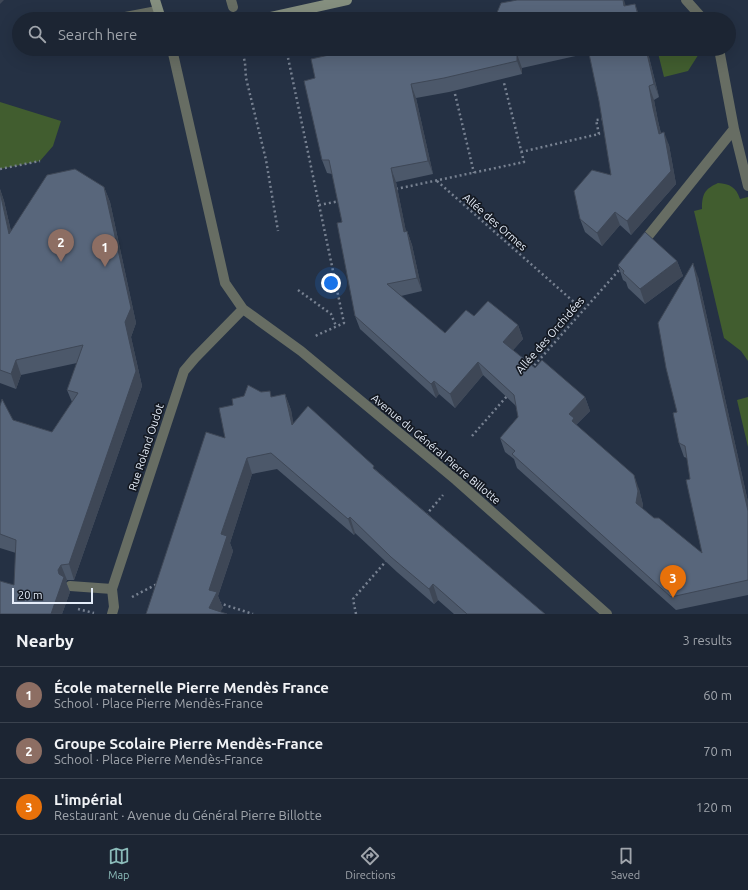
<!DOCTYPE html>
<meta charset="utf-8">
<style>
body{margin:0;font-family:Ubuntu,sans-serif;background:#29313f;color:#f1f3f6}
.scale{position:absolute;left:12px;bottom:10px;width:81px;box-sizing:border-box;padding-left:4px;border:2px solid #e5edf9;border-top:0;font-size:11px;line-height:14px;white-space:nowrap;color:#e5edf9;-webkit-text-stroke:3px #141922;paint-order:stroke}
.you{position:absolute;left:331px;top:283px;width:14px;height:14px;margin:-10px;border:3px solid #fff;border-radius:50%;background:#1a73e8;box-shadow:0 0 0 6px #1a73e833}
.badge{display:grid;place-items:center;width:26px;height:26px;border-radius:50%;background:#8bbbb9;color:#fff;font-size:13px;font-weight:700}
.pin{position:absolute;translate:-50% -33px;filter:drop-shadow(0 1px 2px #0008)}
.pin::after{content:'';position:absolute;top:21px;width:14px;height:12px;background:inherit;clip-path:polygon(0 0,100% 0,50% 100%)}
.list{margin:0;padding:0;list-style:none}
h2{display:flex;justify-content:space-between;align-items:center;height:52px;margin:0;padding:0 16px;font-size:17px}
h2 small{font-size:13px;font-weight:400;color:#a0a5ac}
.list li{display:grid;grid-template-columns:26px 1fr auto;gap:12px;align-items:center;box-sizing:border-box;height:56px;padding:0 16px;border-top:1px solid #3a424e}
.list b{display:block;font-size:15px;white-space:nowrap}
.list p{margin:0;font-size:13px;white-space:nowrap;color:#a0a5ac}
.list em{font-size:13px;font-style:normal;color:#a0a5ac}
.icon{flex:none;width:22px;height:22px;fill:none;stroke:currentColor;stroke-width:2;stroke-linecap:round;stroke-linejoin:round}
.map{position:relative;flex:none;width:748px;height:614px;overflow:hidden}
.search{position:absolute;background:#1c2533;box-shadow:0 4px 16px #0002;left:12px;right:12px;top:12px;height:44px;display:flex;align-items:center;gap:10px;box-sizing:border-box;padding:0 14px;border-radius:22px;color:#a0a5ac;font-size:15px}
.sheet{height:220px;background:#1c2533}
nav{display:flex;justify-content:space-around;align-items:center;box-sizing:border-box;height:56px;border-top:1px solid #3a424e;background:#1c2533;font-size:11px;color:#a0a5ac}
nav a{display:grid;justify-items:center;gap:2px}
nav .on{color:#8bbbb9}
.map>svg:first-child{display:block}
</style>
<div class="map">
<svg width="748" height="614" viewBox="0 0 748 614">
<rect width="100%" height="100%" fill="#253144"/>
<path fill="#415d2f" d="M657,49H702L688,71L664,77Z
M0,102L61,121L53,146L40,161L0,169Z
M718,183C730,184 736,187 740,199L748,197V361L741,351L724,338L694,211L702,209C702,195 704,189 718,183Z
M748,397V447L737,400Z"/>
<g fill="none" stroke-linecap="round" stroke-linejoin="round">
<path stroke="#778191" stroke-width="2.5" stroke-dasharray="2 3" stroke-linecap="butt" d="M242,49L245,63L246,78L266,160L278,231
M287,53L344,323L313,337
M455,94L474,173
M521,152L599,134L596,120L603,119
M0,169L40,161
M437,181L583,310
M396,189L524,162L504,83
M319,205L340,201
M298,290L331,314L336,326
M531,369L621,268
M472,436L508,395
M426,515L443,495
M132,597L157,584
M219,603L253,614
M78,609L94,613
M356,614L353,599L387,560"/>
<path stroke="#676d63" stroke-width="10" d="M115,19L157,11
M70,586L112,589"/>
<path stroke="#676d63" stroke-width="10" d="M231,0L233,7
M686,0L703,19
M172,49L225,283L243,309L301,351L456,480L607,614
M719,49L734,129L748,186
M641,245L734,129
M112,614L114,607L112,589L184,371L195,358L243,309"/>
<path stroke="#858f7f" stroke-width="10" d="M155,0L161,19
M262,19L347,0"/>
</g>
<path fill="#4c586a" d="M327,49H647L659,97L654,100L658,121L661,133L669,145L676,184L631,235L620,225L602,246L585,232L580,219L611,175L599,101L589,53L522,68V74L449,92L416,98L433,174L396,182L406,232L407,231L412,245L422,291L401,296L445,333L474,316L518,325L523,339L513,350L535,368L585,397L590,411L576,425L639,489L643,505L642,508L654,518L702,553L687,458L684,457L679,443L677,412L698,277L748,502V595L676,610L517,468L514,459L505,452L500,438L518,417L516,406L483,375L455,408L439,394L436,398L360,329L355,316L342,222L332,174L327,173L322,160L315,78L329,55Z
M104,187L110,202L136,323L131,337L142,386L74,580H67L66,582L70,592L62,614H0L14,585L16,553L0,548V406L13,420L52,432L72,402L67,390L77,363L21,375L16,389L0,383V189L4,201L11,231Z
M677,261L683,276L645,304L628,288L626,282L623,280L618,265Z
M285,394L291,410L293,423L376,470L545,614H454L438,600L434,604L397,572L355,533L354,535L277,469L252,474L230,543L233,551L218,596L223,608L146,614L225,438L233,405L244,396L272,397Z"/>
<path fill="#3e4756" d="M0,0H4L0,4Z
M623,0H624L625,3L629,19L624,6Z
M635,4L640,17L641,19H639Z
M646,49H647L659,97L654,84Z
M517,54L522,68V74L517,61Z
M411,84L416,98L433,174L428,161Z
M649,86L654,100L658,121L664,148L659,134L653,108Z
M664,132L669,145L676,184L631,235L627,221Z
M391,168L396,182L409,246L404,232Z
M104,187L110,202L136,323L131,337L142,386L74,580L69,564L125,322Z
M0,189L4,201L15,249L9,234L0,192Z
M615,212L620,225L602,246L597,233Z
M407,231L412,245L422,291L417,278Z
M677,261L683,276L645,304L640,289Z
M693,263L698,277L748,502V511Z
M518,325L523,339L508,356L503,342Z
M16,360L21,375L16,389L11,374Z
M478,362L483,375L455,408L450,394Z
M434,381L439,394L436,398L431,384Z
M285,394L291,410L297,441L292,425Z
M585,397L590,411L576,425L577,435L569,414Z
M247,458L252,474L230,543L233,551L218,596L223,608L219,614L209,608V590L221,534Z
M634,475L639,489L643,505L641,516L636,503Z
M350,517L355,533L354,535L348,519Z
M61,565L67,580L66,582L70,592L62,614H51L59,574L58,570Z
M433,584L438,600L434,604L429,589Z"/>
<path fill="#58667b" stroke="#3e4756" d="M517,0H623L624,6L635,4L639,19H477L496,15L501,3Z
M327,49H540L517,54V61L444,78L411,84L428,161L391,168L404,232L407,231L417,278L387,284L445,333L466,310L474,316L488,301L518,325L503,342L535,368L542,360L585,397L569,414L574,418L572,421L634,475L638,491L636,503L654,518H659L702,553L686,480L690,479L685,446L679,443L673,413L677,412L666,368L658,323L693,263L748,511V580L671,597L512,454L515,451L500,438L518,417L514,395L478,362L450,394L434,381L431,384L355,316L337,223L342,222L329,160H322L304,81L315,78L311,59L329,55Z
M588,49H646L654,84L649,86L653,108L659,134L664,132L671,171L627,221L615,212L597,233L580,219L574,191L592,170L611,175L599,101Z
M75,169L104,187L131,308L125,322L136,371L69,564L61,565L58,570L59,574L64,577L51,614H0V581L14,585L16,540L0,534V406L2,399L13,420L52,432L78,393L67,390L83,345L16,360L11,374L0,370V192L9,234L47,175Z
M645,232L677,261L640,289L623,273L624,271L618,265Z
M248,385L261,392L270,391L271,397L285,394L292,425L308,406L374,466L373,468L545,614H467L433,584L429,589L391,557L350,517L348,519L271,453L247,458L221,534L227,536L209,590L217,592L209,608L227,614H146L206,432L225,438L219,408L233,405L232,399L244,396Z"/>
<g text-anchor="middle" stroke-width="3.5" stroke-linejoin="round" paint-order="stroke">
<g font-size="11" fill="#e5edf9" stroke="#141922">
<text transform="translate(495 222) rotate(41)" y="4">Allée des Ormes</text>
<text transform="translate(550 335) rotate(-49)" y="4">Allée des Orchidées</text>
<text transform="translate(146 447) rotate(-72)" y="4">Rue Roland Oudot</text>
<text transform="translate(436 449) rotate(40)" y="4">Avenue du Général Pierre Billotte</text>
</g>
</g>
</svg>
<div class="scale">20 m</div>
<div class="you"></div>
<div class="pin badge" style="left:105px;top:267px;background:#8d6e63">1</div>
<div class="pin badge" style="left:61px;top:262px;background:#8d6e63">2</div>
<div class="pin badge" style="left:673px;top:598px;background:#e8710a">3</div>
<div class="search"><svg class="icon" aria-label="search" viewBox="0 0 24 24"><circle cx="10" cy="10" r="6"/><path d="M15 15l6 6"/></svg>Search here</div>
</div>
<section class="sheet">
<h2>Nearby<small>3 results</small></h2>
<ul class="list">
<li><span class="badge" style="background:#8d6e63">1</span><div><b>École maternelle Pierre Mendès France</b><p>School · Place Pierre Mendès-France</p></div><em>60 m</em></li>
<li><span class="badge" style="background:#8d6e63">2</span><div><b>Groupe Scolaire Pierre Mendès-France</b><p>School · Place Pierre Mendès-France</p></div><em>70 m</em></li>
<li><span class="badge" style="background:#e8710a">3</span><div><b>L'impérial</b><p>Restaurant · Avenue du Général Pierre Billotte</p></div><em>120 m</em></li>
</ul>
</section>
<nav>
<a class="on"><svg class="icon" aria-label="map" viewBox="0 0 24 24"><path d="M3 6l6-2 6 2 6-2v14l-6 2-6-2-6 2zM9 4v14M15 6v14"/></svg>Map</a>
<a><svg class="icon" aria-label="directions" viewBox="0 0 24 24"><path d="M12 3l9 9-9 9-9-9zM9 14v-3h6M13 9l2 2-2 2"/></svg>Directions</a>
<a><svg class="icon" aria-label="saved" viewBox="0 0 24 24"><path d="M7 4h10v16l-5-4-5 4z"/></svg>Saved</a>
</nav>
